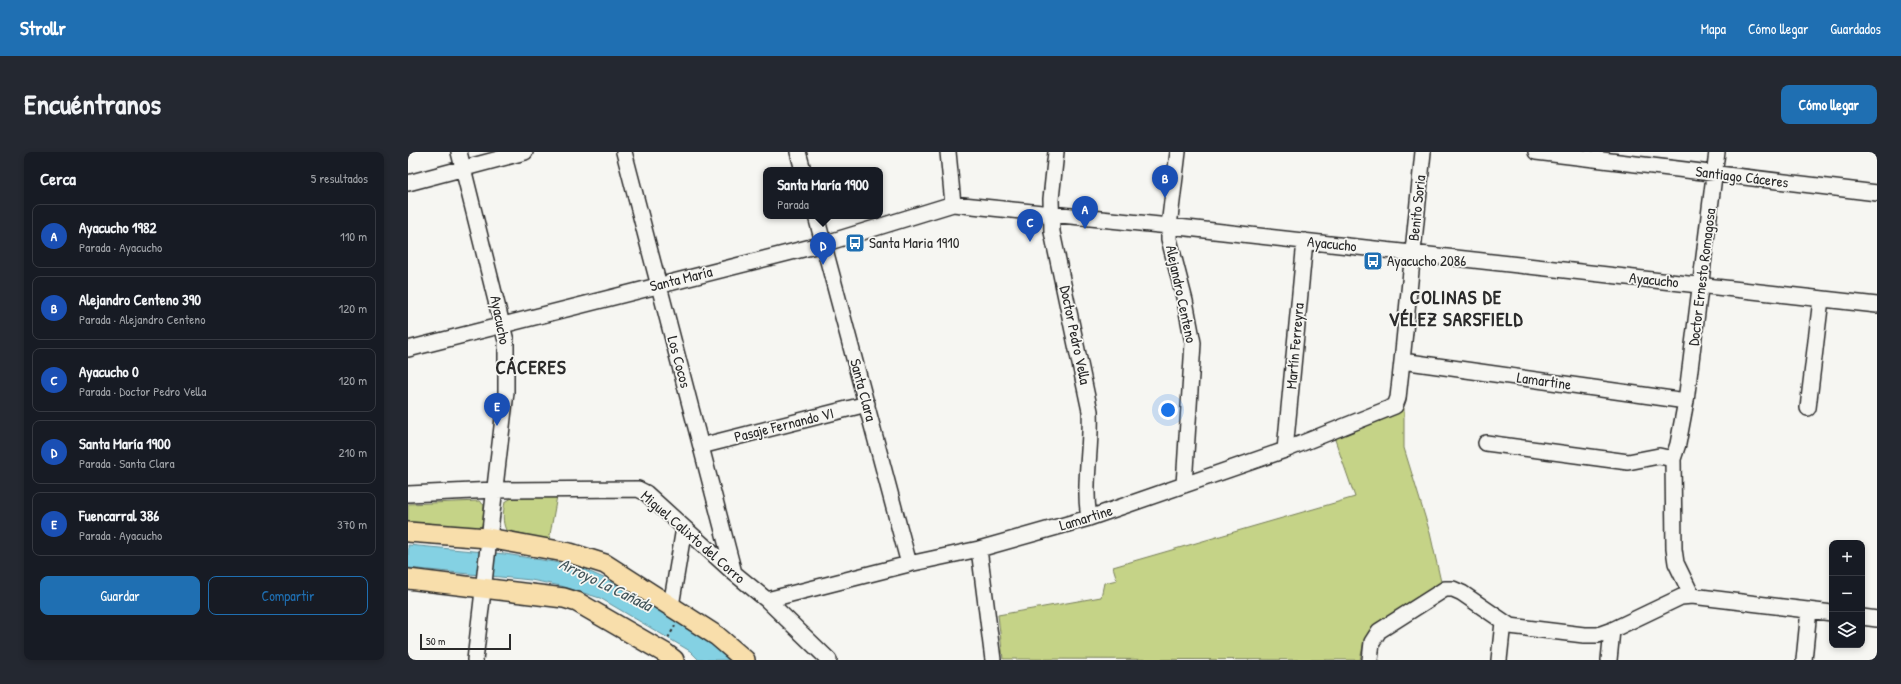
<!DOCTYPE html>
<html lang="es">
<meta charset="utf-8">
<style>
body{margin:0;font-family:"Patrick Hand",sans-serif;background:#242831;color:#f1f3f6}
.controls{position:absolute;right:12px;bottom:12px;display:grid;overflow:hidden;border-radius:8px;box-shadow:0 2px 6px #0003}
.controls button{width:36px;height:36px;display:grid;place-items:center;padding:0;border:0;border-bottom:1px solid #363941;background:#171b24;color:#f1f3f6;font:20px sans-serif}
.scale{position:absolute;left:12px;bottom:10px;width:91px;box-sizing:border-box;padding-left:4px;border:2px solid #2b2b2b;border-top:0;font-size:11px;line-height:14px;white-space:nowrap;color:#2b2b2b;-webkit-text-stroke:3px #f6f6f2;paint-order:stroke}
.you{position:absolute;left:760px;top:258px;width:14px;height:14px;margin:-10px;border:3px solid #fff;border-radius:50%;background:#1a73e8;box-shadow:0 0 0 6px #1a73e833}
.badge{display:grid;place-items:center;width:26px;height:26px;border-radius:50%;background:#1f6fb2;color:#fff;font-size:13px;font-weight:700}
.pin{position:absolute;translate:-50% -33px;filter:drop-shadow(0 1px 2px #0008)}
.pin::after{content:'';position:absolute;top:21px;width:14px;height:12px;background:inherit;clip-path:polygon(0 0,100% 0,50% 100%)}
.popup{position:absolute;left:355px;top:15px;width:120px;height:52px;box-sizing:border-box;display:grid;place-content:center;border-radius:8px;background:#171b24;filter:drop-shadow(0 1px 3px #0005);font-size:13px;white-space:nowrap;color:#9ea1a6}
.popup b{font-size:15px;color:#f1f3f6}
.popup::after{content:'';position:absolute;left:50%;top:100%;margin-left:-8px;border:8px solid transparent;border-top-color:#171b24}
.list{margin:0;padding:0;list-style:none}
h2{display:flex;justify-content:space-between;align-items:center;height:52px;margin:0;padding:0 16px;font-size:17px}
h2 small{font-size:13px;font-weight:400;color:#9ea1a6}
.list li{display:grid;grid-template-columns:26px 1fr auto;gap:12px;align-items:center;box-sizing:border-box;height:64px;margin:0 8px 8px;padding:0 8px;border:1px solid #363941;border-radius:8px}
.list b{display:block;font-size:15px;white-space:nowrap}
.list p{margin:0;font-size:13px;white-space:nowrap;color:#9ea1a6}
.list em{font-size:13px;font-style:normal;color:#9ea1a6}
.actions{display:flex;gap:8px;padding:12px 16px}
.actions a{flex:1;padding:9px 0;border:1px solid #1f6fb2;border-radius:8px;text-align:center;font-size:14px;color:#1f6fb2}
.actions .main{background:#1f6fb2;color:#fff}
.icon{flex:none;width:22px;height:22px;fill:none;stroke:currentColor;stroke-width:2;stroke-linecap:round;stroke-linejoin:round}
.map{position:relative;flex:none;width:1469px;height:508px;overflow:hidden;border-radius:8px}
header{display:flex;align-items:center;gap:24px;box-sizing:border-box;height:56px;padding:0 20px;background:#1f6fb2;color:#fff}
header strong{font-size:19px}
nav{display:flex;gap:22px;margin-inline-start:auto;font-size:14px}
.intro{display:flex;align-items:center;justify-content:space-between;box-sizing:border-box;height:96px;padding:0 24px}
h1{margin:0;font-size:28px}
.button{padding:10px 18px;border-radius:8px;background:#1f6fb2;color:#fff;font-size:14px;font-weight:700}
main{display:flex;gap:24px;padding:0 24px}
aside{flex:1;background:#171b24;border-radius:8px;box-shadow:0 2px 6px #0003}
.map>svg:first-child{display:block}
</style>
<header>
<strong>Strollr</strong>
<nav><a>Mapa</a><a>Cómo llegar</a><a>Guardados</a></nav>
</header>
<div class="intro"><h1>Encuéntranos</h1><a class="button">Cómo llegar</a></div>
<main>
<aside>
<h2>Cerca<small>5 resultados</small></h2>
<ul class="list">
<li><span class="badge" style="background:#1a4fb4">A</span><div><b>Ayacucho 1982</b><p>Parada · Ayacucho</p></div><em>110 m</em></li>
<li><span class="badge" style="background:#1a4fb4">B</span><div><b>Alejandro Centeno 390</b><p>Parada · Alejandro Centeno</p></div><em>120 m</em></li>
<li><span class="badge" style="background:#1a4fb4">C</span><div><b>Ayacucho 0</b><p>Parada · Doctor Pedro Vella</p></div><em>120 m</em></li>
<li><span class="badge" style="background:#1a4fb4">D</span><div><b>Santa María 1900</b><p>Parada · Santa Clara</p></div><em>210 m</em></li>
<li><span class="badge" style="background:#1a4fb4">E</span><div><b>Fuencarral 386</b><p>Parada · Ayacucho</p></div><em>370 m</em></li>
</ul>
<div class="actions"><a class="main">Guardar</a><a>Compartir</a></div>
</aside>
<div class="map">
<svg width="1469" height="508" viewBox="0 0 1469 508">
<rect width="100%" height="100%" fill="#f6f6f2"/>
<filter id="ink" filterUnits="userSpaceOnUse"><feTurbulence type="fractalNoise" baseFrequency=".025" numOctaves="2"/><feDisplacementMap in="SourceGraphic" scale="8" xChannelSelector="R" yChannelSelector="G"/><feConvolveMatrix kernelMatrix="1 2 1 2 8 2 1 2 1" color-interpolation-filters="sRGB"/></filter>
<g filter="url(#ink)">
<path fill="#c5d387" stroke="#787f59" d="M996,256V296L1022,381L1033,430L964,475L956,489L952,508L595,507L590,463L693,445L696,431L709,428L705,415L947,345L925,282Z
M149,344L141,388L98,378C94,370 95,360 97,350L104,346Z
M71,349L76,353L74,374L66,378L19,371L0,370V352Z"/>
<path fill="#84d1e3" stroke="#608f99" d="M0,393L97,402L146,410L175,417L198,427L298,484L321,508H291L282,499L192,446L153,434L123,428L0,416Z"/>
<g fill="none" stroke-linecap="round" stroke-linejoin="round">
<defs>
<path id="minor" d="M51,0L98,189V240L67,508
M216,0L326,421
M390,0L395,18
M540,0L545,52
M648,0L643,47L644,80L682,259C684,295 675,331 681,366
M770,0L761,74V87L777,149L785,191L776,333
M1128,0L1469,41
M0,31L117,0
M408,64L501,412
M0,197L415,92L545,52L761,74L1469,153
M994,209L1278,249
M1400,256L1413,147
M1078,291L1220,310L1251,304L1265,307
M293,294L459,252
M877,298L897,89
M0,342L87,338L230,337L238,341L326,421L359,448L421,508
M571,397L585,508
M1284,444L1268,411L1266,397L1265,307L1270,292L1278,249L1309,0
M359,448L501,412L571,397L681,366L877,298L987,254L990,246L994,209L1015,0
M263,454L276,376
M1454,465L1469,467
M962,508L964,490L971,479L1037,437H1045L1054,441L1102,474L1176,483H1190L1204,478L1273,445L1284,444L1424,461
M1091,508L1095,470
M1201,508L1204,478
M1396,508L1401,458"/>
<path id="major" d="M0,380L80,386L162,401L197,412L309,484L337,508
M0,427L156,446L169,450L257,501L266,508"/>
</defs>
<use href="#minor" stroke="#2b2b2b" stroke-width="18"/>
<use href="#major" stroke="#2b2b2b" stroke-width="22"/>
<path stroke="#2b2b2b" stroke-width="2" stroke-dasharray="3 3" stroke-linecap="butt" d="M260,486L267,474"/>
<use href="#minor" stroke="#f6f6f2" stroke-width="15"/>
<use href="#major" stroke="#f8deab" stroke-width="19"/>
</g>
</g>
<defs>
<symbol id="bus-square" viewBox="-11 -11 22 22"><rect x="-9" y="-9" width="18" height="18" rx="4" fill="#1f6fb2" stroke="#f6f6f2"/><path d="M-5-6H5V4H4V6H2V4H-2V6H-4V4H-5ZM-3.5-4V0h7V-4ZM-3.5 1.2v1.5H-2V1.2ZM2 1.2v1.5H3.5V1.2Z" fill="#fff"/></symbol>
</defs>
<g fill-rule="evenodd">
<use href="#bus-square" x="436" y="80" width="22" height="22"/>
<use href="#bus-square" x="954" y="98" width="22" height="22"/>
</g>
<g text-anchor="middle" stroke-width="3.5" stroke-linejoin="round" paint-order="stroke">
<g font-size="15" fill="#2b2b2b" stroke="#f6f6f2">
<text transform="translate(1334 25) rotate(7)" y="5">Santiago Cáceres</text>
<text transform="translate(1009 56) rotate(-84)" y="5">Benito Soria</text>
<text transform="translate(924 92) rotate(6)" y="5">Ayacucho</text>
<text transform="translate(1294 125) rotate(-83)" y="5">Doctor Ernesto Romagosa</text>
<text transform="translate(273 127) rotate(-14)" y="5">Santa María</text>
<text transform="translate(1246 128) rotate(6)" y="5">Ayacucho</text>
<text transform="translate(773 142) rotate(78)" y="5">Alejandro Centeno</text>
<text transform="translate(92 168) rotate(79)" y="5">Ayacucho</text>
<text transform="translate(667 183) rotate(78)" y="5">Doctor Pedro Vella</text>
<text transform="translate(887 194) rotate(-85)" y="5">Martín Ferreyra</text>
<text transform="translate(271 210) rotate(75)" y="5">Los Cocos</text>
<text transform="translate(1136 229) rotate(8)" y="5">Lamartine</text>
<text transform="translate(455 238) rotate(75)" y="5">Santa Clara</text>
<text transform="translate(376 273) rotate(-14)" y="5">Pasaje Fernando VI</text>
<text transform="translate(678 366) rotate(-17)" y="5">Lamartine</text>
<text transform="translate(285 385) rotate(41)" y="5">Miguel Calixto del Corro</text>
</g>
<g font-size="15" fill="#2b2b2b" stroke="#f6f6f2" text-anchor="start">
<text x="461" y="96">Santa Maria 1910</text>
<text x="979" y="114">Ayacucho 2086</text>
</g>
<g font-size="16" font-style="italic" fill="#415459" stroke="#f6f6f2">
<text transform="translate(198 432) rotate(26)" y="6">Arroyo La Cañada</text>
</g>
<g font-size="19" font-weight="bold" letter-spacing="1" fill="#2b2b2b" stroke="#f6f6f2">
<text x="1048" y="152">COLINAS DE<tspan x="1048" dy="22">VÉLEZ SARSFIELD</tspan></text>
<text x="123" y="222">CÁCERES</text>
</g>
</g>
</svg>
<div class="controls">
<button>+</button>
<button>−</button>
<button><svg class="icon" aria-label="layers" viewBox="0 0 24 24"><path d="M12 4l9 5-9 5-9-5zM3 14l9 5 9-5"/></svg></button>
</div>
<div class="scale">50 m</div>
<div class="you"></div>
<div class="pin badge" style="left:677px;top:77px;background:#1a4fb4">A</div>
<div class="pin badge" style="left:757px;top:46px;background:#1a4fb4">B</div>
<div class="pin badge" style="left:622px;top:90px;background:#1a4fb4">C</div>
<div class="pin badge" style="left:415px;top:113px;background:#1a4fb4">D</div>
<div class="popup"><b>Santa María 1900</b>Parada</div>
<div class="pin badge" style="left:89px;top:274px;background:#1a4fb4">E</div>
</div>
</main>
